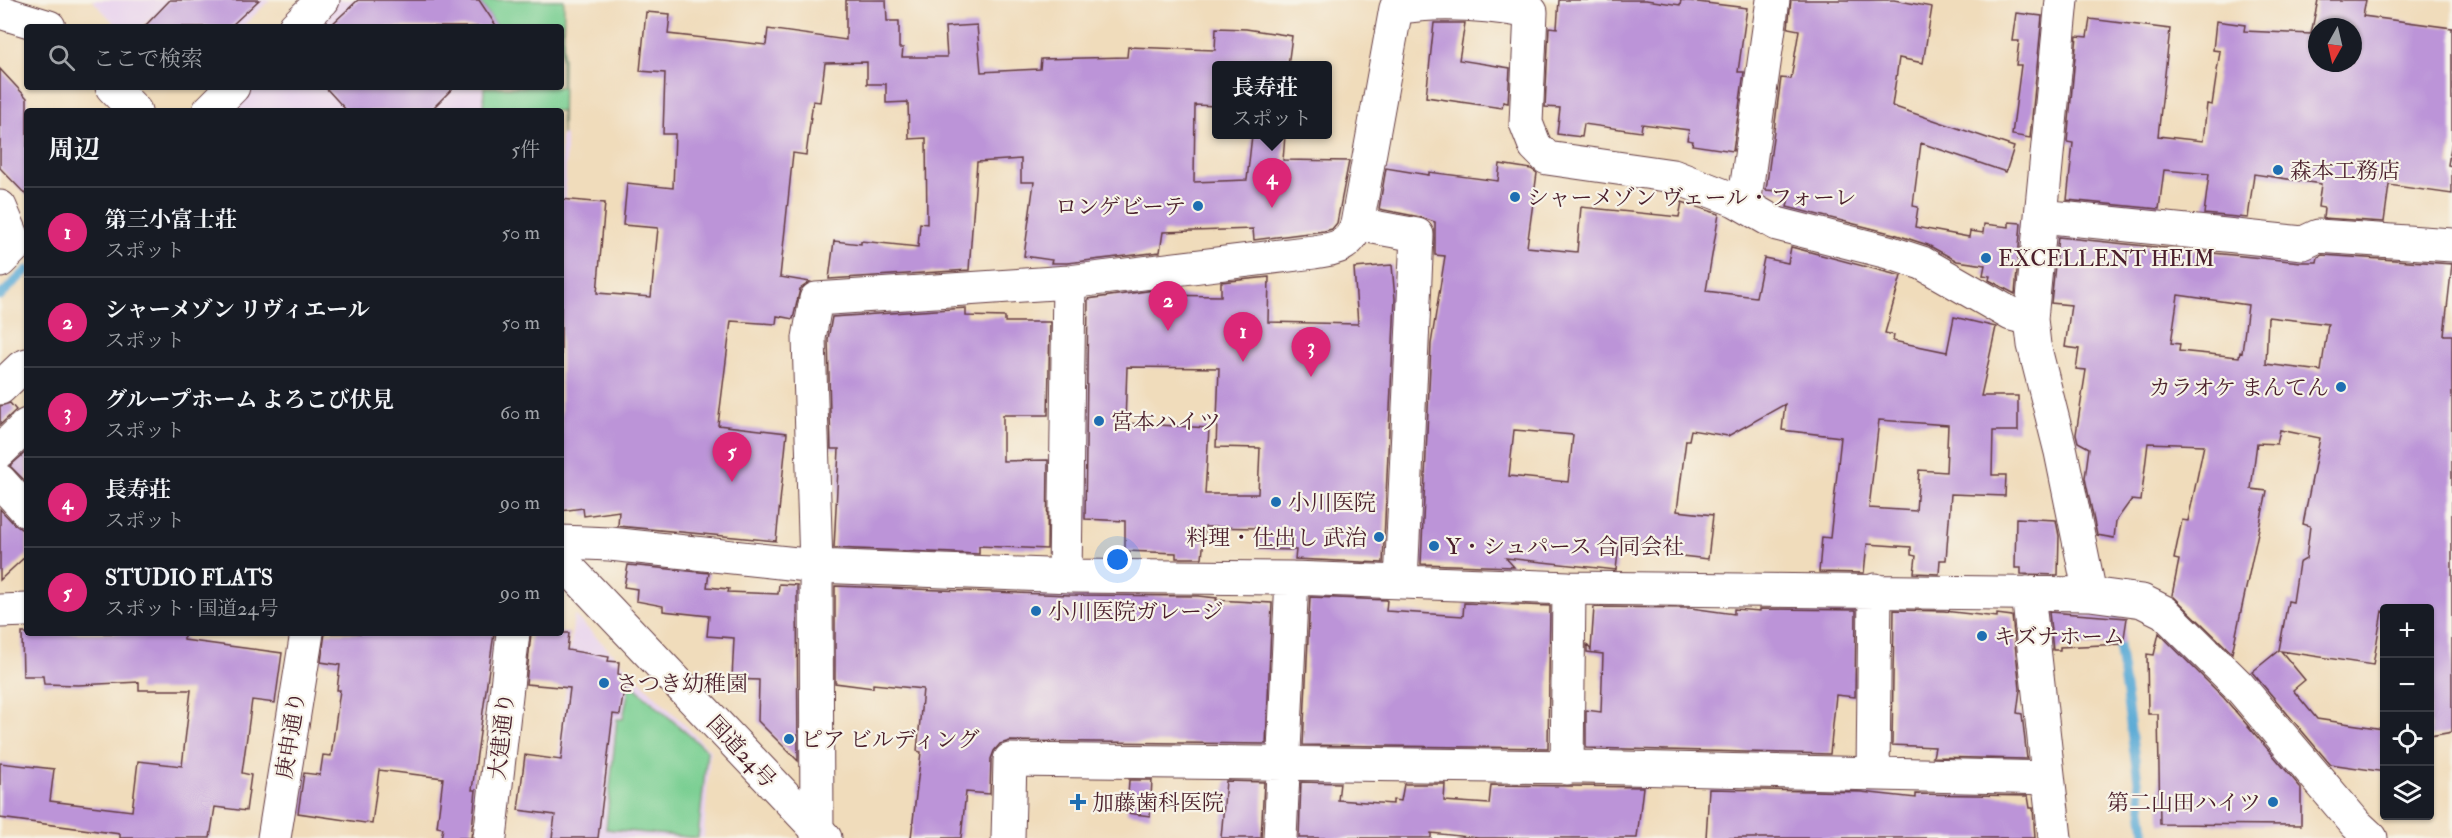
<!DOCTYPE html>
<html lang="ja">
<meta charset="utf-8">
<style>
body{margin:0;font-family:"IM FELL Double Pica","Noto Serif JP",serif;background:#242831;color:#f1f3f6}
.controls{position:absolute;right:18px;bottom:18px;display:grid;overflow:hidden;border-radius:6px;box-shadow:0 2px 4px #0004}
.controls button{width:54px;height:54px;display:grid;place-items:center;padding:0;border:0;border-bottom:2px solid #363941;background:#171b24;color:#f1f3f6;font:30px sans-serif}
.compass{position:absolute;left:2308px;top:18px;width:54px;height:54px;border-radius:50%;background:#171b24;box-shadow:0 2px 4px #0004;rotate:188deg}
.you{position:absolute;left:1118px;top:560px;width:21px;height:21px;margin:-15px;border:4px solid #fff;border-radius:50%;background:#1a73e8;box-shadow:0 0 0 9px #1a73e833}
.badge{display:grid;place-items:center;width:39px;height:39px;border-radius:50%;background:#db2777;color:#fff;font-size:20px;font-weight:700}
.pin{position:absolute;translate:-50% -50px;filter:drop-shadow(0 2px 3px #0008)}
.pin::after{content:'';position:absolute;top:32px;width:21px;height:18px;background:inherit;clip-path:polygon(0 0,100% 0,50% 100%)}
.popup{position:absolute;left:1212px;top:61px;width:120px;height:78px;box-sizing:border-box;display:grid;place-content:center;border-radius:6px;background:#171b24;filter:drop-shadow(0 2px 4px #0005);font-size:20px;white-space:nowrap;color:#9ea1a6}
.popup b{font-size:22px;color:#f1f3f6}
.popup::after{content:'';position:absolute;left:50%;top:100%;margin-left:-12px;border:12px solid transparent;border-top-color:#171b24}
.list{margin:0;padding:0;list-style:none}
h2{display:flex;justify-content:space-between;align-items:center;height:78px;margin:0;padding:0 24px;font-size:26px}
h2 small{font-size:20px;font-weight:400;color:#9ea1a6}
.list li{display:grid;grid-template-columns:39px 1fr auto;gap:18px;align-items:center;box-sizing:border-box;height:90px;padding:0 24px;border-top:2px solid #363941}
.list b{display:block;font-size:22px;white-space:nowrap}
.list p{margin:0;font-size:20px;white-space:nowrap;color:#9ea1a6}
.list em{font-size:20px;font-style:normal;color:#9ea1a6}
.icon{flex:none;width:33px;height:33px;fill:none;stroke:currentColor;stroke-width:2;stroke-linecap:round;stroke-linejoin:round}
.map{position:relative;flex:none;width:2452px;height:838px;overflow:hidden}
.search{position:absolute;background:#171b24;box-shadow:0 2px 4px #0004;left:24px;top:24px;width:540px;height:66px;display:flex;align-items:center;gap:15px;box-sizing:border-box;padding:0 21px;border-radius:6px;color:#9ea1a6;font-size:22px}
.panel{position:absolute;background:#171b24;box-shadow:0 2px 4px #0004;left:24px;top:108px;width:540px;height:528px;border-radius:6px}
.map>svg:first-child{display:block}
</style>
<div class="map">
<svg width="2452" height="838" viewBox="0 0 2452 838">
<rect width="100%" height="100%" fill="#f7f3e8"/>
<filter id="ink" filterUnits="userSpaceOnUse"><feTurbulence type="fractalNoise" baseFrequency=".0167" numOctaves="2"/><feDisplacementMap in="SourceGraphic" scale="12" xChannelSelector="R" yChannelSelector="G"/><feConvolveMatrix kernelMatrix="1 2 1 2 8 2 1 2 1" color-interpolation-filters="sRGB"/></filter>
<filter id="wash" filterUnits="userSpaceOnUse"><feTurbulence type="fractalNoise" baseFrequency=".008" numOctaves="4" result="noise"/><feDisplacementMap in="SourceGraphic" scale="24" xChannelSelector="R" yChannelSelector="G"/><feGaussianBlur stdDeviation="1.35" result="paint"/><feColorMatrix in="noise" values="0 0 0 0 0 0 0 0 0 0 0 0 0 0 0 0 0 1.4 0 .05"/><feComposite in="paint" operator="in"/></filter>
<g filter="url(#wash)">
<rect width="100%" height="100%" fill="#f0dcbb"/>
<path fill="#e8d2ee" d="M92,0H270L242,27H167L155,14L141,27H118Z
M330,0H564L562,134L566,135V196L561,236V111H195L217,87H561V27H281Z
M574,615L710,750L704,838H549Z"/>
<path fill="#7acf93" stroke="#62775f" stroke-width="1.5" d="M479,0H564L562,135L561,111H483L484,87H561V27H497Z
M630,683L707,751L698,838L606,829L617,719H623Z"/>
<g fill="none" stroke-linecap="round" stroke-linejoin="round">
<path stroke="#5babd6" stroke-width="9" d="M0,296L27,270
M2114,609L2146,838"/>
</g>
<g id="blocks">
<path fill="#bc94d8" fill-rule="evenodd" d="M170,0H259L230,27H144Z
M358,0H479L497,27H329Z
M846,0H886L887,21H899V48H903L902,57H947L945,27L977,25L981,72L1040,69L1041,59L1127,57L1128,47L1215,50L1216,28L1246,29L1292,36L1288,66H1216V106L1195,105L1194,182L1247,180L1252,135H1285L1283,160L1349,161L1337,223L1332,229L1324,231L1254,240L1253,229L1163,232L1160,252L1067,263H1051L1052,260L1024,256L1034,182H1021V159L977,162L969,270L829,279L834,241L861,244V241L918,247L920,223L927,224L926,138L909,139L908,102L886,103V84H867V62L825,63L820,102L813,101L806,155L793,153L780,277L810,282L800,289L793,319L777,316L776,324L731,321L718,425L787,433L776,541L618,526L619,511L584,516L583,508L561,511V199L605,203L597,293L651,297L658,228L623,225L627,183L673,188L675,134H663L665,73L640,71L646,12L670,14L668,34L766,45L768,29L846,40Z
M1559,0H1646L1680,5L1681,0L1747,8L1738,72H1744L1733,151L1692,145L1693,141L1687,140L1689,130L1642,124L1641,132L1584,124L1582,137L1557,134L1560,108L1545,107L1549,27L1557,28Z
M1791,0H1894L1932,7L1923,63L1899,58L1892,106L2014,147L2006,172L1921,143L1914,197L1913,206L1918,207L1915,227L1969,237L1970,231L1983,233L1984,224L2009,227V222L2021,223L2015,294L1989,280L1990,276L1983,275L1985,265L1957,261L1928,245L1894,234L1787,207L1790,192L1766,190L1781,78L1791,79L1799,30L1788,28Z
M2318,0H2366L2363,16L2452,28V141L2448,165L2452,166V194L2389,185L2384,222L2323,218L2324,208L2318,207L2321,184L2254,174L2248,218L2204,214L2209,174L2164,170L2159,209L2067,200L2073,143L2067,142L2077,36L2087,37L2090,19L2170,29L2158,136L2203,141L2207,104L2212,105L2220,51L2213,50L2216,21L2245,25L2244,31L2311,34ZM2317,27H2353V63H2317Z
M2016,13L2042,16L2030,138L2012,135L2021,65H2016L2019,41H2012Z
M1434,23H1465L1459,60L1510,68L1508,103L1503,102L1502,108L1426,97Z
M0,69L27,98V196L0,168Z
M325,87H454L430,111H347Z
M1500,164L1531,169L1537,173L1527,247L1577,252L1581,207L1679,217L1682,202L1719,214L1706,291L1756,297L1764,258L1788,263L1791,247L1901,276L1885,333L1894,335L1893,341L1947,352L1954,317L1996,327L1981,396H2018V431H1993L1992,475H2006L2005,496L1951,494L1946,560H1940L1939,574L1914,573L1916,556L1911,555V547L1867,544L1864,573L1819,572L1822,537L1830,538L1841,437L1782,430L1785,404L1728,436L1691,430L1689,440H1686L1677,511L1713,515L1708,559L1673,555L1674,552L1619,544L1616,570L1506,558L1514,567L1421,564L1431,344L1445,256L1435,255V222L1420,217L1379,209L1386,168L1429,175V172L1498,181ZM1879,420L1948,425L1946,472L1919,470L1916,511L1869,508ZM1514,430L1573,435L1568,482L1509,476Z
M2058,237L2301,262H2317L2318,257L2322,255L2452,264L2444,335H2452V732L2430,736V609H2385L2384,612L2382,611L2373,665L2281,651L2305,680L2293,690L2317,719L2383,729L2381,743H2385V772L2330,764L2252,672L2279,650L2288,601L2293,602L2299,563L2306,559L2310,526L2303,524L2320,438L2280,430L2277,444L2257,443L2251,489L2267,491L2232,653L2172,595L2179,560L2174,559L2182,520L2188,521L2204,445L2148,443L2141,501L2131,500L2116,521L2114,538L2097,535L2085,478L2089,448L2078,442L2076,434L2086,370L2076,369L2079,349L2065,347L2071,305L2051,303ZM2178,295L2248,305L2242,353L2240,352L2239,357L2179,351L2180,344L2171,343ZM2268,317L2328,324L2321,371L2266,364Z
M1392,265L1395,299L1383,563L1295,559L1296,550L1257,549V528L1205,527L1202,558H1176V553L1125,551V521L1085,519L1088,299L1155,290L1154,295L1221,296V282L1269,277L1268,322L1358,324L1354,268ZM1127,367L1219,368L1216,447L1260,448L1258,494H1205L1209,428L1125,423Z
M966,308V316L1005,317V322H1050L1048,415H1003V461L1048,460L1047,549L979,546V554L834,548L839,449H831L828,339L832,317Z
M10,403L16,410L0,425V406Z
M27,451V483L10,466Z
M0,509L14,524L21,529H27V555L0,580Z
M2016,518L2056,520L2059,536L2058,575L2021,574V568H2015Z
M628,565L709,573L707,587L729,589L728,592L778,594L779,584L797,585L798,761L758,721L759,680L732,679L734,638L707,636L709,616L663,611V606L636,601L637,589L624,587Z
M835,586L1070,595L1198,596L1217,598L1216,600L1272,603L1266,744L1010,741L1000,744L994,751L991,759L990,794L966,792L961,838H911L921,752L917,751L923,689L873,684V688L835,683Z
M1310,597L1387,600L1386,611L1463,616L1464,603L1550,606L1548,748L1303,745Z
M1594,607L1691,608L1734,614V609L1760,611V609L1856,610L1855,697L1836,695L1830,754L1586,748V710L1601,712L1603,654L1587,652V645L1591,650Z
M1894,610L1944,611L1997,617V614L2012,616L2020,689L2017,713L2022,714L2027,759L1933,757L1935,747L1892,745Z
M2049,612L2127,618L2123,644L2060,647V650H2053Z
M22,633H184V640L282,653L275,703L252,700L242,773L251,775L246,811L215,807L210,838H120V834L0,818V763L54,769L50,801L132,811L138,761L182,766L191,690H139V682L78,685L44,684L43,676H23Z
M325,633H494L472,790H476L471,838H441L443,828L437,827L443,778L379,770L372,824L298,813L304,773L320,775L323,755L331,756L340,690H337L340,665L321,662Z
M531,633H569L567,650L609,657L608,661L619,662L618,674L626,676L620,715L613,714L598,838H552L555,815L518,810L525,755L561,760L570,688L526,684Z
M2159,633L2224,698L2301,788V825L2160,824L2158,714H2148L2147,654L2154,655Z
M1129,780H1152L1150,816L1127,813Z
M1226,781L1264,782L1261,838H1221Z
M1301,782L1340,783L1338,800L1393,804V800L1401,801L1404,784H1445L1444,801L1489,804L1491,785L1643,787L1637,838H1479L1431,833V838H1299Z
M1709,789L1861,792L1916,798V794L2028,796L2030,808H2033L2035,838H1706Z"/>
</g>
</g>
<g filter="url(#ink)">
<use href="#blocks" fill-opacity="0" stroke="#633b41" stroke-width="1.5"/>
<g fill="none" stroke-linecap="round" stroke-linejoin="round">
<defs>
<path id="minor" d="M2062,0L2031,319L2034,345L2061,452L2090,594
M295,27L323,0
M209,111L233,87
M1744,205L1773,0
M0,207L16,245L0,261
M2041,216L2303,243L2318,236L2452,245
M0,388L22,367L27,365
M0,451L27,425
M0,481L27,511
M561,542L610,544L816,566L1071,576L1292,578L1569,588L2090,594L2142,601L2164,612L2238,685L2356,824L2371,838
M1065,575L1069,282
M1401,582L1417,235L1357,224L1396,8C1440,0 1486,4 1531,12L1526,123L1535,146L1547,158L1673,176L1735,200L1777,224L1888,252L1922,263L2011,314L2031,319
M2028,593L2055,838
M0,611L27,610
M1567,768L1569,588
M1873,773L1875,590
M274,838L307,633
M490,838L513,633
M817,838L816,566L809,338L816,299L1069,282L1314,252C1335,249 1350,247 1357,224
M1008,838L1010,760L1583,767L2048,778
M1280,838L1292,578"/>
<path id="trunk" d="M0,12L49,27
M112,87L135,111
M561,560L825,838"/>
</defs>
<use href="#minor" stroke="#633b41" stroke-width="35"/>
<use href="#trunk" stroke="#633b41" stroke-width="35"/>
<use href="#minor" stroke="#fff" stroke-width="33"/>
<use href="#trunk" stroke="#fff" stroke-width="33"/>
</g>
</g>
<g fill="#1f6fb2" stroke="#f7f3e8" stroke-width="2">
<circle cx="2278" cy="170" r="6"/>
<circle cx="1515" cy="197" r="6"/>
<circle cx="1198" cy="206" r="6"/>
<circle cx="1986" cy="258" r="6"/>
<circle cx="2341" cy="387" r="6"/>
<circle cx="1099" cy="421" r="6"/>
<circle cx="1276" cy="502" r="6"/>
<circle cx="1379" cy="537" r="6"/>
<circle cx="1434" cy="546" r="6"/>
<circle cx="1036" cy="611" r="6"/>
<circle cx="1982" cy="636" r="6"/>
<circle cx="604" cy="683" r="6"/>
<circle cx="789" cy="739" r="6"/>
<path d="M1075 793h6v6h6v6h-6v6h-6v-6h-6v-6h6z"/>
<circle cx="2273" cy="802" r="6"/>
</g>
<g text-anchor="middle" stroke-width="4.5" stroke-linejoin="round" paint-order="stroke">
<g font-size="22" fill="#4a1f2b" stroke="#f7f3e8" text-anchor="start">
<text x="2290" y="178">森本工務店</text>
<text x="1527" y="205">シャーメゾン ヴェール・フォーレ</text>
<text x="1186" y="214" text-anchor="end">ロンゲビーテ</text>
<text x="1998" y="266">EXCELLENT HEIM</text>
<text x="2329" y="395" text-anchor="end">カラオケ まんてん</text>
<text x="1111" y="429">宮本ハイツ</text>
<text x="1288" y="510">小川医院</text>
<text x="1367" y="545" text-anchor="end">料理・仕出し 武治</text>
<text x="1446" y="554">Y・シュパース 合同会社</text>
<text x="1048" y="619">小川医院ガレージ</text>
<text x="1994" y="644">キズナホーム</text>
<text x="616" y="691">さつき幼稚園</text>
<text x="801" y="747">ピア ビルディング</text>
<text x="1092" y="810">加藤歯科医院</text>
<text x="2261" y="810" text-anchor="end">第二山田ハイツ</text>
</g>
<g font-size="22" fill="#4a1f2b" stroke="#f7f3e8">
<text transform="translate(290 735) rotate(-81)" y="8">庚申通り</text>
<text transform="translate(501 736) rotate(-84)" y="8">大建通り</text>
<text transform="translate(742 751) rotate(47)" y="8">国道24号</text>
</g>
</g>
</svg>
<div class="controls">
<button>+</button>
<button>−</button>
<button><svg class="icon" aria-label="locate" viewBox="0 0 24 24"><circle cx="12" cy="12" r="6"/><path d="M12 2v4M12 18v4M2 12h4M18 12h4"/></svg></button>
<button><svg class="icon" aria-label="layers" viewBox="0 0 24 24"><path d="M12 4l9 5-9 5-9-5zM3 14l9 5 9-5"/></svg></button>
</div>
<svg class="compass" viewBox="-18 -18 36 36"><path d="M0-13l5 13h-10z" fill="#e53935"/><path d="M0 13l5-13h-10z" fill="#9ea1a6"/></svg>
<div class="you"></div>
<div class="pin badge" style="left:1243px;top:362px">1</div>
<div class="pin badge" style="left:1168px;top:331px">2</div>
<div class="pin badge" style="left:1311px;top:377px">3</div>
<div class="pin badge" style="left:1272px;top:208px">4</div>
<div class="popup"><b>長寿荘</b>スポット</div>
<div class="pin badge" style="left:732px;top:482px">5</div>
<div class="search"><svg class="icon" aria-label="search" viewBox="0 0 24 24"><circle cx="10" cy="10" r="6"/><path d="M15 15l6 6"/></svg>ここで検索</div>
<section class="panel">
<h2>周辺<small>5件</small></h2>
<ul class="list">
<li><span class="badge">1</span><div><b>第三小富士荘</b><p>スポット</p></div><em>50 m</em></li>
<li><span class="badge">2</span><div><b>シャーメゾン リヴィエール</b><p>スポット</p></div><em>50 m</em></li>
<li><span class="badge">3</span><div><b>グループホーム よろこび伏見</b><p>スポット</p></div><em>60 m</em></li>
<li><span class="badge">4</span><div><b>長寿荘</b><p>スポット</p></div><em>90 m</em></li>
<li><span class="badge">5</span><div><b>STUDIO FLATS</b><p>スポット · 国道24号</p></div><em>90 m</em></li>
</ul>
</section>
</div>
